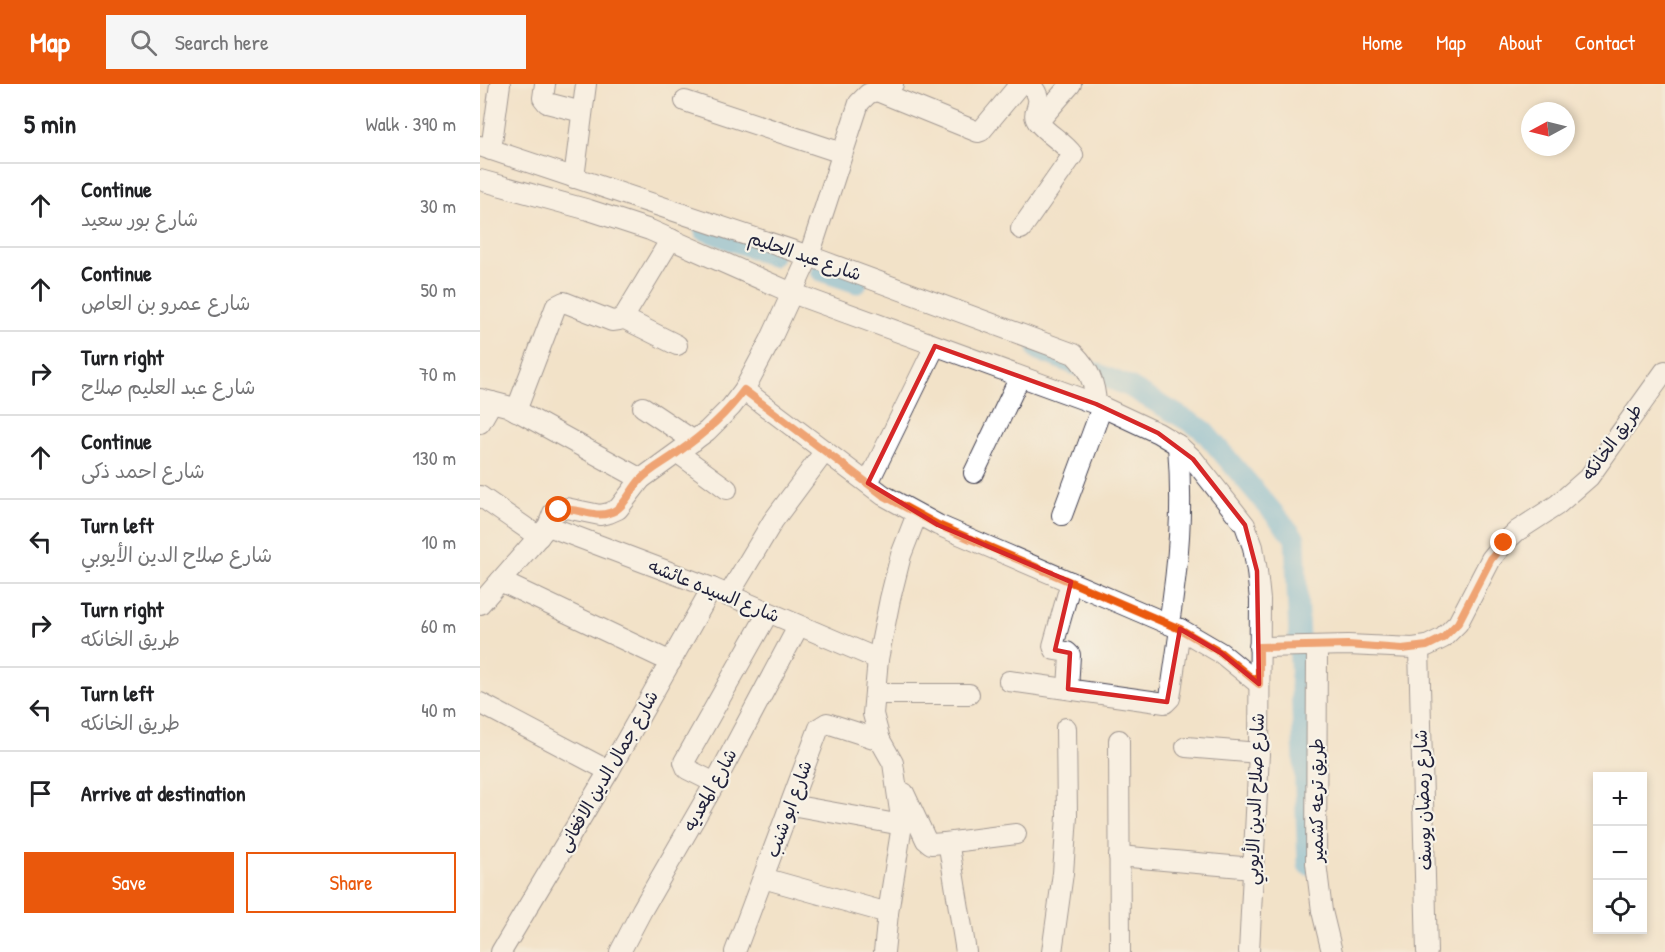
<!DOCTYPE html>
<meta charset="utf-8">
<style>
:root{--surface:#fff;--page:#f6f6f6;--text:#202124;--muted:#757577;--line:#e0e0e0;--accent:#ea580c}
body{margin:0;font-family:"Patrick Hand","Playpen Sans Arabic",sans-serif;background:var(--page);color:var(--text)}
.controls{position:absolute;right:18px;bottom:18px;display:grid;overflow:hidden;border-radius:0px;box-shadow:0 3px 9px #0003}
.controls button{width:54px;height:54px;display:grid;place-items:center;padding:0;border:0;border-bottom:2px solid var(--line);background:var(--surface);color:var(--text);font:30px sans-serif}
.compass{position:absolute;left:1041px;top:18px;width:54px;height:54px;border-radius:50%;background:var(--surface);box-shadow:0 3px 9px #0003;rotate:263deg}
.stop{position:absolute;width:18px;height:18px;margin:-14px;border:4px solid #ea580c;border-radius:50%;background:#fff}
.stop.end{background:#ea580c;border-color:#fff;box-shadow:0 2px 6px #0008}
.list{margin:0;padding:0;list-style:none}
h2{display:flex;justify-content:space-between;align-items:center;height:78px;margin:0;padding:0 24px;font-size:26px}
h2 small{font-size:20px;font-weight:400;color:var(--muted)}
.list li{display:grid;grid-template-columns:39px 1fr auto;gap:18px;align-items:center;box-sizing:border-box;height:84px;padding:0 24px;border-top:2px solid var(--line)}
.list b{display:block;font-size:22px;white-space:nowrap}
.list p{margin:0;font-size:20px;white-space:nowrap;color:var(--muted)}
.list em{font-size:20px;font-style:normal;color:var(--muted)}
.actions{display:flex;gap:12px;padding:18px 24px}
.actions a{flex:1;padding:14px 0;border:2px solid var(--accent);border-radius:0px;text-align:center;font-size:21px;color:var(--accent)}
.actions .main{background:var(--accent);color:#fff}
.icon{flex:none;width:33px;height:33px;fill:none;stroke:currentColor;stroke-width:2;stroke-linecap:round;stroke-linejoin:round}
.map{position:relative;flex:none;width:1185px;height:868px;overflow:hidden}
header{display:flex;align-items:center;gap:36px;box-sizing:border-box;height:84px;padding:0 30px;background:var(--accent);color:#fff}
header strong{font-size:28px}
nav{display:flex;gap:33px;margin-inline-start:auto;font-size:21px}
.search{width:420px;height:54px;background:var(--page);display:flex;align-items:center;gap:15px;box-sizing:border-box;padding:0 21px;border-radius:0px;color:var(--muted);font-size:22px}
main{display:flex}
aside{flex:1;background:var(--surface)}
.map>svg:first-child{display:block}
</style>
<header>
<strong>Map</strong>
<div class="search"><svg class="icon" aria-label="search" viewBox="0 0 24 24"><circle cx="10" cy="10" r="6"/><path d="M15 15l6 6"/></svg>Search here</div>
<nav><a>Home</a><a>Map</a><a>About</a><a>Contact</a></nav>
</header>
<main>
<aside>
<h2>5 min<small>Walk · 390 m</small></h2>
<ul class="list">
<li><svg class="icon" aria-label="ahead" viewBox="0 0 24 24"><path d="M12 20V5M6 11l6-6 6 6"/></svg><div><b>Continue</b><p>شارع بور سعيد</p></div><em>30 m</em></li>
<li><svg class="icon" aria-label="ahead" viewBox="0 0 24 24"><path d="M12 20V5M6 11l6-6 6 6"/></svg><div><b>Continue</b><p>شارع عمرو بن العاص</p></div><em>50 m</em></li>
<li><svg class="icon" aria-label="right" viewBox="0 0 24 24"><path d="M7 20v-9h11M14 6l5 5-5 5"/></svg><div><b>Turn right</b><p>شارع عبد العليم صلاح</p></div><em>70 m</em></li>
<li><svg class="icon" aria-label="ahead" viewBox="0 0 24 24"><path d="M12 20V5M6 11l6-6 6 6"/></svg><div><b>Continue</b><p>شارع احمد ذكى</p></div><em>130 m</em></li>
<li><svg class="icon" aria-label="left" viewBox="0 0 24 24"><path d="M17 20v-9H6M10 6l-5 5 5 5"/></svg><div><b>Turn left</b><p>شارع صلاح الدين الأيوبي</p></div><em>10 m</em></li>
<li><svg class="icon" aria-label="right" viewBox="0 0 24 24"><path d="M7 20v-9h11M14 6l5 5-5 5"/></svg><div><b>Turn right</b><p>طريق الخانكه</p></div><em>60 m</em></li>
<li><svg class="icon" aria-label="left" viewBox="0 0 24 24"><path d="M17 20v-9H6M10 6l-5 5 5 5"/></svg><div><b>Turn left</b><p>طريق الخانكه</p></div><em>40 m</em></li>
<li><svg class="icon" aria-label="arrive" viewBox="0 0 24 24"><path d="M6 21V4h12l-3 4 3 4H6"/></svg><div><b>Arrive at destination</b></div></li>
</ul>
<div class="actions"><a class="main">Save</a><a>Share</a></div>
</aside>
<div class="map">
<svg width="1185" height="868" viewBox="0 0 1185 868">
<rect width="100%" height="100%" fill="#f7f3e8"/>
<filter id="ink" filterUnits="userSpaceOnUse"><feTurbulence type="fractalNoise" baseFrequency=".0167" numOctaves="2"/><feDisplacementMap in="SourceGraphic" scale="12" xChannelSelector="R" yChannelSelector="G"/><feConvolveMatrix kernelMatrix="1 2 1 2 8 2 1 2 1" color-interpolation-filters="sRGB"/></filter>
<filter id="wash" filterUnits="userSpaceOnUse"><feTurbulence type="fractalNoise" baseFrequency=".008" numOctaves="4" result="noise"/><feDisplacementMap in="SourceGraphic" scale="24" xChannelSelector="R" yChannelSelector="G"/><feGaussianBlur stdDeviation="1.35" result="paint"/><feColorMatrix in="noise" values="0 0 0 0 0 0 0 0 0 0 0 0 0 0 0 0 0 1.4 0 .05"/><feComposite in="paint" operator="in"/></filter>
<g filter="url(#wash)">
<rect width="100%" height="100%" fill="#f2e2c8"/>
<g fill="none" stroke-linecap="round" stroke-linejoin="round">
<g stroke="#5eb2da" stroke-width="21">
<path d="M224,146L292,172"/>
<path d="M341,187L377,199"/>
<path d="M558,266L648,302L722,345L815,454L828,781"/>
</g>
</g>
</g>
<g filter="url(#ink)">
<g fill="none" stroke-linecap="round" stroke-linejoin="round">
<g stroke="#413f50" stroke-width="22">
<g id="minor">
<path d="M65,0L63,14L67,19L102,28"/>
<path d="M397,7L498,48L501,47L540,0"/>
<path d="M205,17L362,69"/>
<path d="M558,38L591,0"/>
<path d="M0,62L329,172L594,270C609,285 615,299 616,320"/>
<path d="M11,66L20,0"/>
<path d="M94,94L106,0"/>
<path d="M0,96L109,126L170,146L312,209L616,320L678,349L698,361L713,375L765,441L773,463L777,487L780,516L779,669L769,868"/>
<path d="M541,145L593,71C584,58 568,51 558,38C548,26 569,21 550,0"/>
<path d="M143,234L197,261"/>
<path d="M264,306L403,411L458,441L700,545L741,569L779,600"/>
<path d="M0,315L27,322L41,329L161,395"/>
<path d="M163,323L214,357"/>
<path d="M36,327L76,222L84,218L132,237L139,236L145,231L191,155"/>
<path d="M0,339L12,318"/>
<path d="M198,369L247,405"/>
<path d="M494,389L540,293"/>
<path d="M388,399L455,262"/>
<path d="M0,412L59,453"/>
<path d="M582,431L622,323"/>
<path d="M68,442L232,504L398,575"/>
<path d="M20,497L191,578"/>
<path d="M248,512L293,437L345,367"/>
<path d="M0,520L68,442L73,429L86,424L120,431L129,429L138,425L161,395L227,347L251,323L264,306L290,257L329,172L379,19L388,10L413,0"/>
<path d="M689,540C699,476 703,426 698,361"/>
<path d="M837,562L836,779L842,827L852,868"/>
<path d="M779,563L868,561L933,564L947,562L963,554L978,539L1011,475L1024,459L1037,447L1077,421L1109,393L1185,287"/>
<path d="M939,564L947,868"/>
<path d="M529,597L685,619L690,614L700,545"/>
<path d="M588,605L590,571L587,568L575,566L573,562L591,498"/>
<path d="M395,610H489"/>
<path d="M0,619L129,687"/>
<path d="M639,656L640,868"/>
<path d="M706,663L779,669"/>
<path d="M235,699L207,685L204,678L288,529"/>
<path d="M424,709L446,756L451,760L465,759L469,763L486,868"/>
<path d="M311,721L422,741"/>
<path d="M465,759L536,750"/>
<path d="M639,772L773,784"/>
<path d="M283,794L408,829"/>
<path d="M21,868L129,687L232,504"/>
<path d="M140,868L162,826L235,699L318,543"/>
<path d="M255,868L339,644L347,639L400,656"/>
<path d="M404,868L408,829L422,741L413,679L400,656L393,630L398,575L410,515L421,471L437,430"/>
<path d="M572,868L583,789L587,732L586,644"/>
</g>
</g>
<use href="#minor" stroke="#fff" stroke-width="20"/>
</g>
</g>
<g fill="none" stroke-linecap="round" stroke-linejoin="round" filter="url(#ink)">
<path stroke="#ea580c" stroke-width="8" d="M79,426C96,422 113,435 129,429C144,425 150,407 160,396C170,385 185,378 197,369C223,351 245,332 264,306L403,411L458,441L700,545L741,569L779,600V563L868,561L922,565L947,562L963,554L978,539L1011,475L1024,459"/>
</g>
<path d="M0 0H1185V868H0ZM455,262L616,320L678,349L713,375L765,441L777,487L779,600L741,569L700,545L687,618L588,605L590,569L575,566L591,498L458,441L388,399Z" fill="#f2e2c8" fill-opacity=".55" fill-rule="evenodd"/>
<path fill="none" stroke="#d62828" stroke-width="4.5" stroke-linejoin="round" d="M455,262L616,320L678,349L713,375L765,441L777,487L779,600L741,569L700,545L687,618L588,605L590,569L575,566L591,498L458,441L388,399Z"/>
<g text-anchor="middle" stroke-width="4.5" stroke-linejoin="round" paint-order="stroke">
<g font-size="18" fill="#22223b" stroke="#f7f3e8">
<text transform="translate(325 172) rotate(19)" y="6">شارع عبد الحليم</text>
<text transform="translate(1132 358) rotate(-54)" y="6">طريق الخانكه</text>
<text transform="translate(234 507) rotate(22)" y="6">شارع السيده عائشه</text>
<text transform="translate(128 687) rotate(-60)" y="6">شارع جمال الدين الافغانى</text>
<text transform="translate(230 706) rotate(-61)" y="6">شارع المعديه</text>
<text transform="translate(775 715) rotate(-88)" y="6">شارع صلاح الدين الأيوبي</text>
<text transform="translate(837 716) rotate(-90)" y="6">طريق ترعه كشمير</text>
<text transform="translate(943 716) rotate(-92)" y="6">شارع رمضان يوسف</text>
<text transform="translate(309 725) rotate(-70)" y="6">شارع ابو شنب</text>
</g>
</g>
</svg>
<div class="controls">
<button>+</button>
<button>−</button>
<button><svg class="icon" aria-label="locate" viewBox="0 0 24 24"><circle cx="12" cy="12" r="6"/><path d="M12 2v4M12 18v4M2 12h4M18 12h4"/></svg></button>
</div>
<svg class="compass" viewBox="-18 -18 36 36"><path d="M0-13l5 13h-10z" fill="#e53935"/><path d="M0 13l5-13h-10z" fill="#757577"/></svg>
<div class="stop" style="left:79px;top:426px"></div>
<div class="stop end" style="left:1024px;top:459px"></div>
</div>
</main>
